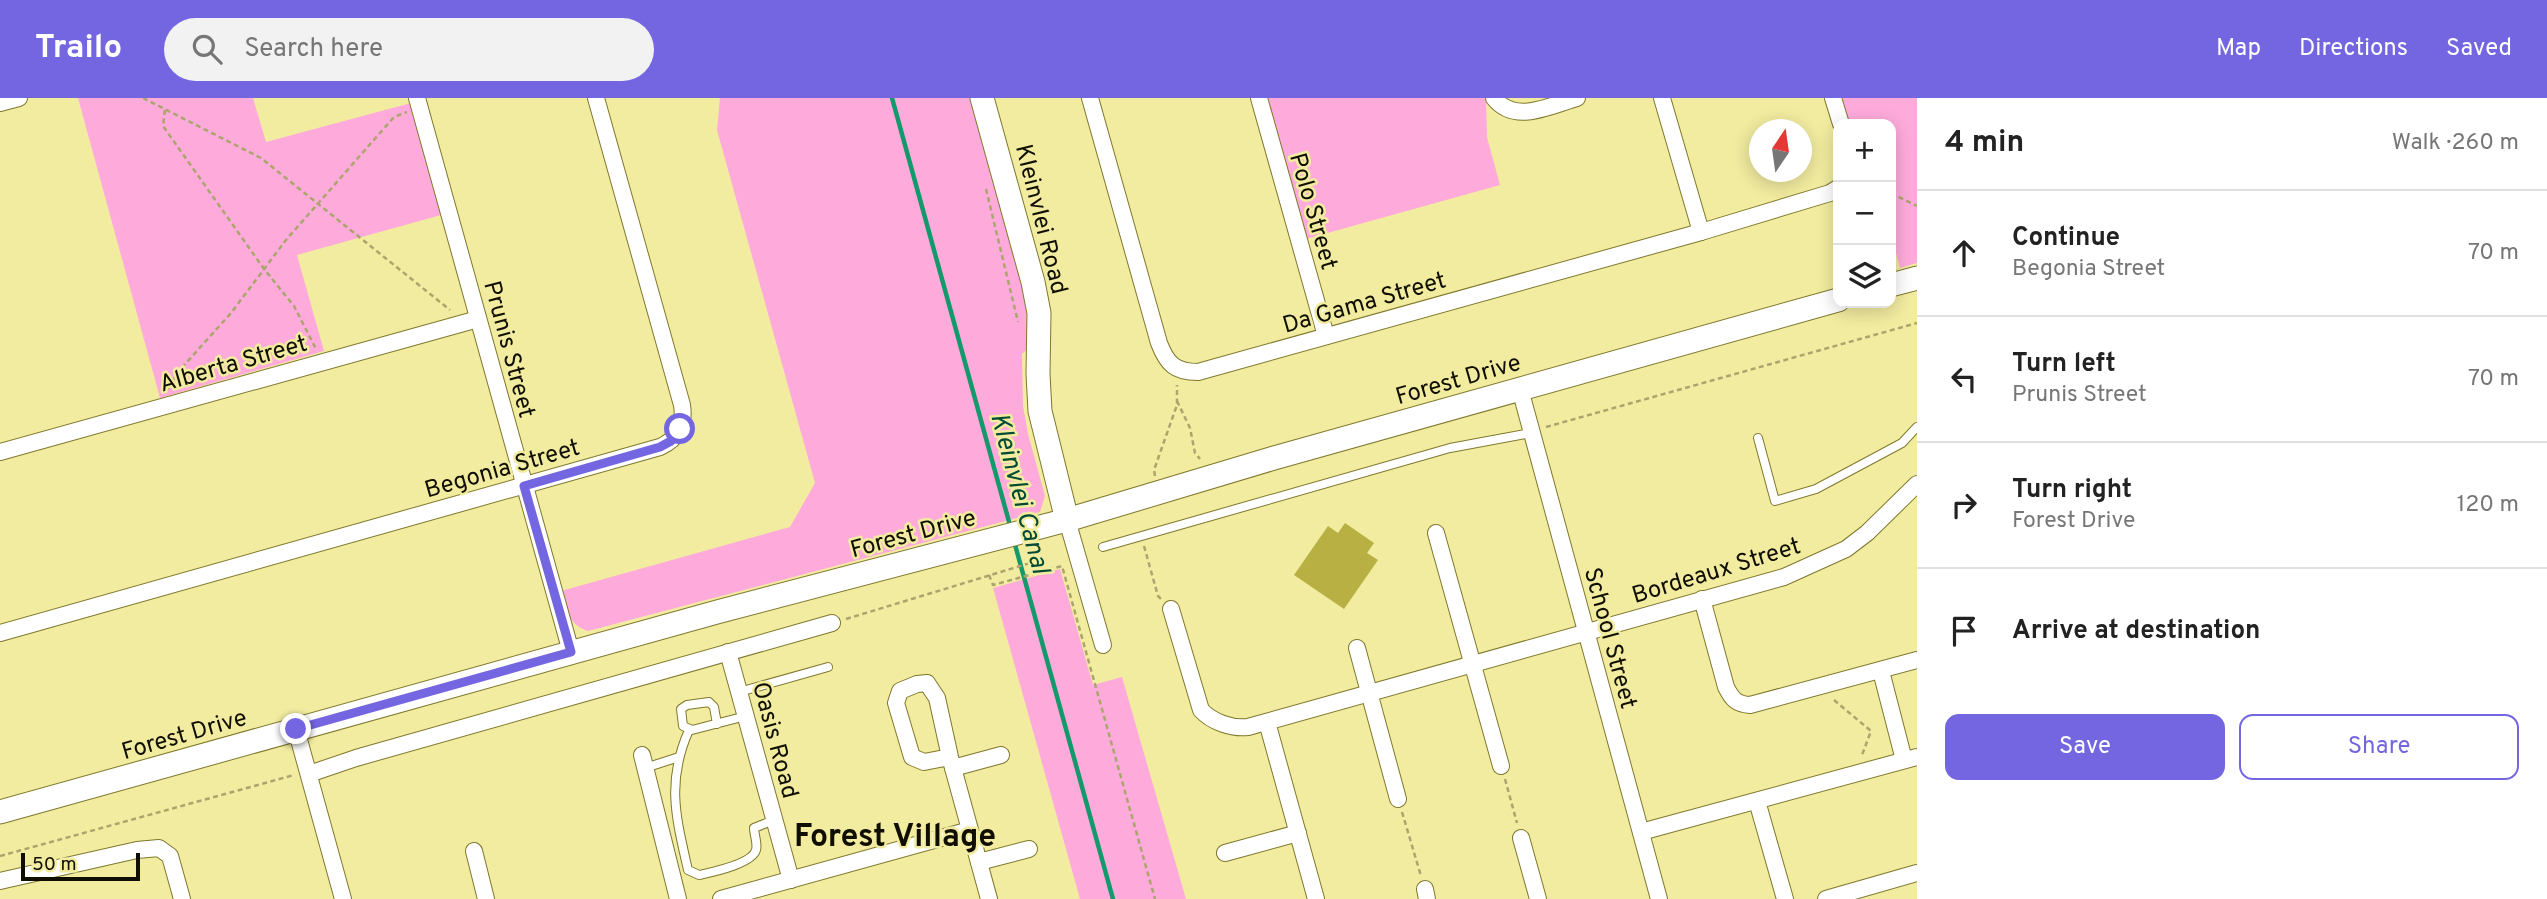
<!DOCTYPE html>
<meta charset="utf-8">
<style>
:root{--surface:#fff;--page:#f2f2f2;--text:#222;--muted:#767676;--line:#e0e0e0;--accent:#7366e0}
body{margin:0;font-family:Overpass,sans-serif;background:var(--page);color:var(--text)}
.controls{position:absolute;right:21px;top:21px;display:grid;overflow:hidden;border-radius:14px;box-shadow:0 4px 18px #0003}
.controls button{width:63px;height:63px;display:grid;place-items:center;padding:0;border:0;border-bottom:2px solid var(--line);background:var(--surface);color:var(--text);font:35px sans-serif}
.compass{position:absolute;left:1749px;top:21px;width:63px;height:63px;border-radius:50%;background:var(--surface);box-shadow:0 4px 18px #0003;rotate:13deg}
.scale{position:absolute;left:21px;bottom:18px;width:119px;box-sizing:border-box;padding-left:7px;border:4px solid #100e00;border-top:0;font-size:19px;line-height:24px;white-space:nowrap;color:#100e00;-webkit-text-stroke:5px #f2eca0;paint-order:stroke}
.stop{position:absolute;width:21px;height:21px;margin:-16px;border:5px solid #7366e0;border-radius:50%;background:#fff}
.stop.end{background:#7366e0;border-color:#fff;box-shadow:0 2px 7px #0008}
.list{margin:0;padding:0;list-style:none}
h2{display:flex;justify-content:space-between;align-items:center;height:91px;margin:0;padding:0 28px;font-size:30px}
h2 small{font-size:23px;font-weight:400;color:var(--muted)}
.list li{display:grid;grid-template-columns:46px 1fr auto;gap:21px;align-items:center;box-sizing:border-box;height:126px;padding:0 28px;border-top:2px solid var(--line)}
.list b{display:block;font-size:26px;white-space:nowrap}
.list p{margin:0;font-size:23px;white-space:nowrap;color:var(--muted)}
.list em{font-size:23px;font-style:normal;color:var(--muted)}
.actions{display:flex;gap:14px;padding:21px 28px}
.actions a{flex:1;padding:16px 0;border:2px solid var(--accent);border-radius:14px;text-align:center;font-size:24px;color:var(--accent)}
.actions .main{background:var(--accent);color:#fff}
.icon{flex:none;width:38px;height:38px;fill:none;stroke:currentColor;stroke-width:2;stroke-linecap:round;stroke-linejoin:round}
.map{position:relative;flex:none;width:1917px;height:801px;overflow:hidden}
header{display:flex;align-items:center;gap:42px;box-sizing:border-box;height:98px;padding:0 35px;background:var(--accent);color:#fff}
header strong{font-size:33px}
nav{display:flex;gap:38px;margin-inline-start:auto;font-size:24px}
.search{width:490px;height:63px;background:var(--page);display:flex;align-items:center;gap:18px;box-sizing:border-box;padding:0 24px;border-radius:38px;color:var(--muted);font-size:26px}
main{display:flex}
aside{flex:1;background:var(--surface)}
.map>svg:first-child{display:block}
</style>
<header>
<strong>Trailo</strong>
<div class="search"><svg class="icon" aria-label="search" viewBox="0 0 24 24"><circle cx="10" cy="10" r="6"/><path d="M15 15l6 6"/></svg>Search here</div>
<nav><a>Map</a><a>Directions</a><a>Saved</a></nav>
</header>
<main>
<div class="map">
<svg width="1917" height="801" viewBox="0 0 1917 801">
<rect width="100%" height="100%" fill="#f2eca0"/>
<g fill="#feabdb">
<path d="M78,0H253L266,44L411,5L441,117L297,157L324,253L160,300Z"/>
<path d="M720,0H973C995,79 1029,169 1028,251L1022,256L1023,308L1028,336L1045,398L1040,414L588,533C568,527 566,510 561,493L790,429L815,385L717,32Z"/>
<path d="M1266,0H1486L1487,39L1500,87L1306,141Z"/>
<path d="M1842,0H1917V165L1900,170L1891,137V26H1850Z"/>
<path d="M1060,471L1093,587L1122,579L1186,801H1080L993,490Z"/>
</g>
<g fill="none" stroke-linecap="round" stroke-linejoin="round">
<g stroke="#13996b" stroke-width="4.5">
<path d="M892,0L1011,431"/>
<path d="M1014,443L1113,801"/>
</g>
</g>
<path fill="#b9b043" d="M1345,425L1374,445L1367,455L1378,462L1344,511L1294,477L1328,428L1338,435Z"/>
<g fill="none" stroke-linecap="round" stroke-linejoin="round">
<g stroke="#7f782d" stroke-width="10">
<g id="lane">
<path d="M1758,340L1775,403L1816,391L1902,345L1917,329"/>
<path d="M1103,449L1450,350L1531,335"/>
<path d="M739,594L828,569"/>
<path d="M717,626L714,609L709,604L687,607L681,611L683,628L692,632L746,618"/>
<path d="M689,632C666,684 676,719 688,772L699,777C712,774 752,766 756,752C758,745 754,737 754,730L774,722"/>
<path d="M645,670L679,659"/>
</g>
</g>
<g stroke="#7f782d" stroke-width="18">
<g id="street">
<path d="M417,0L571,554"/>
<path d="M1090,0L1159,245C1167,266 1175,274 1198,274L1701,134L1830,95L1838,90"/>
<path d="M1259,0L1326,238"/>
<path d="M1494,0C1515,27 1551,7 1577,0"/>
<path d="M1662,0L1701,134"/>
<path d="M1833,0L1841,26"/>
<path d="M0,5L19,0"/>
<path d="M1520,291L1659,801"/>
<path d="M0,354L478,221"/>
<path d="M1067,422L1103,547"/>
<path d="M1436,435L1501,668"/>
<path d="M1702,501L1726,589C1732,601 1736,606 1750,607L1917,562"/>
<path d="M1171,511L1201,612C1212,624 1232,631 1248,629L1784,479L1846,451L1867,435L1917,386"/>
<path d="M0,535L660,349C678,341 685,326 682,307L596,0"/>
<path d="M1357,550L1398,701"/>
<path d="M728,554L791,782"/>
<path d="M1881,573L1904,662"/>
<path d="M1267,624L1316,801"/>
<path d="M296,631L343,801"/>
<path d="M642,657L678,801"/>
<path d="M950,659L924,664L912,659L896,605L900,593L917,586L927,585L937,600L950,659L989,801"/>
<path d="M953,670L1001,657"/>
<path d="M309,676L356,660L832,525"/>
<path d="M1757,703L1785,801"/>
<path d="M1641,734L1917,659"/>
<path d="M1521,740L1538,801"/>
<path d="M474,753L486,801"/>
<path d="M1225,755L1298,735"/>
<path d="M979,764L1029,751"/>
<path d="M0,783L137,752L159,750L170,758L182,801"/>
<path d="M1425,791L1427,801"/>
<path d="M721,801L970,732"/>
<path d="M1826,801L1917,775"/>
</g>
</g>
<g stroke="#7f782d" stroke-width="25">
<g id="secondary">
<path d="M982,0L1033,184L1039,215L1038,276L1040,313L1067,422"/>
<path d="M1891,187L1917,180"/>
<path d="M0,714L717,514L1067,422L1274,360L1838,202"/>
</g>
</g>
<g stroke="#aaa56d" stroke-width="2.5" stroke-dasharray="5 3.5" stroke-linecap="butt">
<path d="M143,0L261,60L450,212"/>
<path d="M165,12L163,28L264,171L294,208L316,251"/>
<path d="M986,91L1018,224"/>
<path d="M1891,95L1917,108"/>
<path d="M168,291L178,274L231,215L286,142L394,19L407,14"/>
<path d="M1177,303L1190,330L1195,355L1200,361"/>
<path d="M1546,329L1917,225"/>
<path d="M1155,378L1154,372L1177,307V287"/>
<path d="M1144,448L1158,498L1161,501"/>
<path d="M989,477L993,487L1062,468L1155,801"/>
<path d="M846,521L1040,462"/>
<path d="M1834,602L1871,633L1862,657"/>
<path d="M1505,681L1517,725"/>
<path d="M1402,714L1421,778"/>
<path d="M0,758L294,677"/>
</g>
<use href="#lane" stroke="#fff" stroke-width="8"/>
<use href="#street" stroke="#fff" stroke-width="16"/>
<use href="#secondary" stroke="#fff" stroke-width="23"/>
</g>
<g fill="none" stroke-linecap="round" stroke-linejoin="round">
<path stroke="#7366e0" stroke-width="9" d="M296,631L571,554L524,388L660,349L671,343L680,331"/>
</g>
<g text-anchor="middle" stroke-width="5" stroke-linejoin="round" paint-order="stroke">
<g font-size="24" fill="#100e00" stroke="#f2eca0">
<text transform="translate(1314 113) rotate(74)" y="8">Polo Street</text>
<text transform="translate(1042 121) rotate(76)" y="8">Kleinvlei Road</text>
<text transform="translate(1364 204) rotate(-16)" y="8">Da Gama Street</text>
<text transform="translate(510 251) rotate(75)" y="8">Prunis Street</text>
<text transform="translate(233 265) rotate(-16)" y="8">Alberta Street</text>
<text transform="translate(1458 281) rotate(-16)" y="8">Forest Drive</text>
<text transform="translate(502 370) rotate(-16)" y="8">Begonia Street</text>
<text transform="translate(913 435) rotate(-15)" y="8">Forest Drive</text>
<text transform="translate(1716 472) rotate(-17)" y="8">Bordeaux Street</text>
<text transform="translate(1611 540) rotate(75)" y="8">School Street</text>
<text transform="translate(184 636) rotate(-16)" y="8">Forest Drive</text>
<text transform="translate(776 642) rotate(75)" y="8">Oasis Road</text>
</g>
<g font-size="26" font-style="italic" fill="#024a33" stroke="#f2eca0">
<text transform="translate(1021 395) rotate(75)" y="9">Kleinvlei Canal</text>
</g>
<g font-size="32" font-weight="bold" fill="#100e00" stroke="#f2eca0">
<text x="895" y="748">Forest Village</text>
</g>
</g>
</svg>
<div class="controls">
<button>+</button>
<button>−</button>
<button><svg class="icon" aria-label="layers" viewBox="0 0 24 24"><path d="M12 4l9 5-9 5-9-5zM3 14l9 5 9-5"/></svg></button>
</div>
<svg class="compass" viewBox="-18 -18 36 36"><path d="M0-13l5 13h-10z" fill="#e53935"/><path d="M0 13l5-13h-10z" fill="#767676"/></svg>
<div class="scale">50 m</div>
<div class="stop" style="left:680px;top:331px"></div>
<div class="stop end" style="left:296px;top:631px"></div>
</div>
<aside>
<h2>4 min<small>Walk · 260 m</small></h2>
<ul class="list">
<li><svg class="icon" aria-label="ahead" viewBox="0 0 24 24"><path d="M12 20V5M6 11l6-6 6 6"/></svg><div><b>Continue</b><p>Begonia Street</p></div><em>70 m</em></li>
<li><svg class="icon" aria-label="left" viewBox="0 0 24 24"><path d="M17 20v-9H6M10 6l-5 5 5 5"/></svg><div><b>Turn left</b><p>Prunis Street</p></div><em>70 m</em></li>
<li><svg class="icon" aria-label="right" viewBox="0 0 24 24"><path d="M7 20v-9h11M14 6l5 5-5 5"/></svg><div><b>Turn right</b><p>Forest Drive</p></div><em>120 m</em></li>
<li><svg class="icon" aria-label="arrive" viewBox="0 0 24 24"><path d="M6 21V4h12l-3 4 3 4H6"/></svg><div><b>Arrive at destination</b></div></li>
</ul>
<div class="actions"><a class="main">Save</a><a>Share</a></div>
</aside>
</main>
